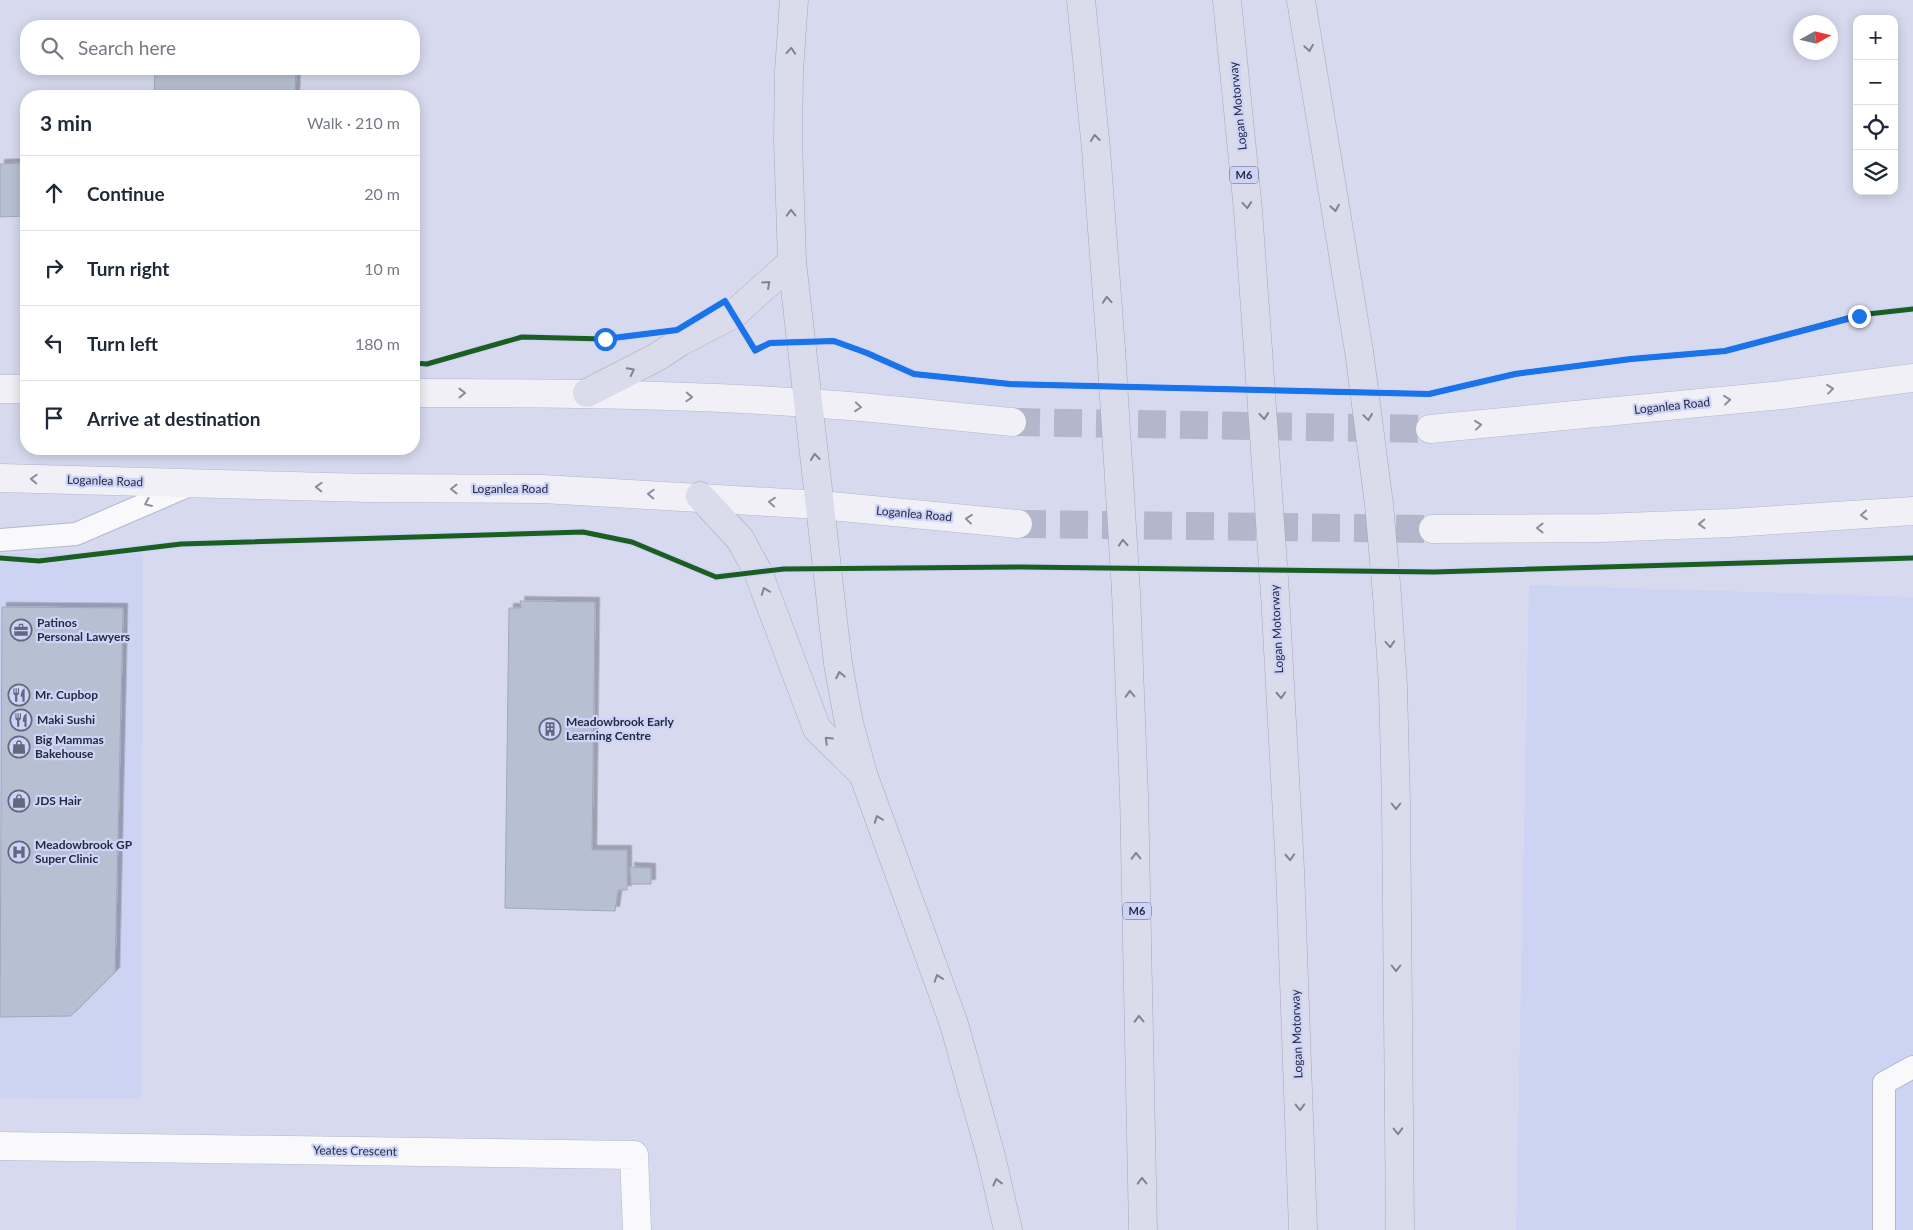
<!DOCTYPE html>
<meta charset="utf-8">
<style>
:root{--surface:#fff;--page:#f6f6f7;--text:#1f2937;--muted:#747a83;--line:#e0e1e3}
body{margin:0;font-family:Lato,sans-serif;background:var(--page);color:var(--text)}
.controls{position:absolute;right:15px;top:15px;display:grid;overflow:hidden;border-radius:10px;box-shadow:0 2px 12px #0003}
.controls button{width:45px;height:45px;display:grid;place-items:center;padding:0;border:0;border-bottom:1px solid var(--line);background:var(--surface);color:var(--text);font:25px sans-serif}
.compass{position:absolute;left:1793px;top:15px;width:45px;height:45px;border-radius:50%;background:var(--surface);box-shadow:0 2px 12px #0003;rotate:82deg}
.stop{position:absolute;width:15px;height:15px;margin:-11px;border:4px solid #1a73e8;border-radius:50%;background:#fff}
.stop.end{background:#1a73e8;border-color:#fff;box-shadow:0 1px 5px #0008}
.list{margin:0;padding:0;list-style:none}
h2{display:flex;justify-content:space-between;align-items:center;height:65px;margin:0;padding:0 20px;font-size:21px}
h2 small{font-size:16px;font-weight:400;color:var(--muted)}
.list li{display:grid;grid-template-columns:32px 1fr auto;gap:15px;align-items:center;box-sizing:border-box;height:75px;padding:0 20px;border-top:1px solid var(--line)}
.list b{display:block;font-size:19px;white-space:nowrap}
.list em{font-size:16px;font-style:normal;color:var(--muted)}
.icon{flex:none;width:28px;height:28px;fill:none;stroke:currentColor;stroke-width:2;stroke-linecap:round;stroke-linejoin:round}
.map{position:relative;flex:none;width:1913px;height:1230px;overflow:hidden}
.search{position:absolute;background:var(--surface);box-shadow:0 2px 12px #0003;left:20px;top:20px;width:400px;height:55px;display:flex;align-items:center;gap:12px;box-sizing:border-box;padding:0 18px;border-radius:20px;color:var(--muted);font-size:19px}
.panel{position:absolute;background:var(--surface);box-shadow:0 2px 12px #0003;left:20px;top:90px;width:400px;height:365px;border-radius:20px}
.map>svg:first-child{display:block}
</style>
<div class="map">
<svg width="1913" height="1230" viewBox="0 0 1913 1230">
<defs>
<filter id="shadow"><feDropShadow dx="4.5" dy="-4.5" stdDeviation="0" flood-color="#0004"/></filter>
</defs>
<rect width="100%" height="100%" fill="#d7daee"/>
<g fill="#cdd3f2">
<path d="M0,553L143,554L141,1099L0,1098Z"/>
<path d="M1529,585L1913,597V1230H1516Z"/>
</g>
<g fill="#b7c0d2" stroke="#a0a8ba" filter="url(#shadow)">
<path d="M155,69H296L295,96H154Z"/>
<path d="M26,163V216L0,217V164Z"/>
<path d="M520,601L595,602L592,850H627V890H618L615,911L505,908L509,608H521Z"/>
<path d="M2,607L123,608L115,972L71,1016L0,1017Z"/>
<path d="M630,867L651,868V884H631Z"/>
</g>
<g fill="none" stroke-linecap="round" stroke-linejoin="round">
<g stroke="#b4b7cb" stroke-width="28" stroke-dasharray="28 14" stroke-linecap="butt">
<path d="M1012,422L1430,429"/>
<path d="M1018,524L1433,529"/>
</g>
<g stroke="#b3b7cc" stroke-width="24">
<g id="service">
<path d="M0,540L76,534L192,484"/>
<path d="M1884,1230V1083L1913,1067"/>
</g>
</g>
<g stroke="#b3b7cc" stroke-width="29">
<path id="minor" d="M0,1146L634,1155L637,1230"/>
</g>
<g stroke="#b3b7cc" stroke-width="29">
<g id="secondary">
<path d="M0,389H26"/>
<path d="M414,393C545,393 677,394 808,403C876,407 944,416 1012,422"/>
<path d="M1430,429L1782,395L1913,378"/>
<path d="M0,478L368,488L543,489L821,505L1018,524"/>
<path d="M1433,529L1600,528L1730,523L1913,511"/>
</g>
</g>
<g stroke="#a4a7bf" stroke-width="29">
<g id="motorway">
<path d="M794,0L789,71L788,140L792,262L838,664L849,723L863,774L954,1024L991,1156L1008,1230"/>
<path d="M1081,0L1096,149L1111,349"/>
<path d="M1227,0L1248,210L1258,350"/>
<path d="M1301,0L1359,351"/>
<path d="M587,393L657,357L680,342L734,314L792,262"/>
<path d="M700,496L740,539L758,572L817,729L862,773"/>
<path d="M1126,592L1134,795L1143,1230"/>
<path d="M1275,594L1290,869L1303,1230"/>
<path d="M1387,595L1393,687L1396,802L1400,1230"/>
</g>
</g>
<use href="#service" stroke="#f9f9fc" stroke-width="22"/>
<use href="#minor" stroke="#f9f9fc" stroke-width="28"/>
<use href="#secondary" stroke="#f0f0f6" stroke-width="28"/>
<use href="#motorway" stroke="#dadceb" stroke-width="28"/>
<g stroke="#a4a7bf" stroke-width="29" stroke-linecap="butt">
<g id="motorway-bridge">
<path d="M1111,349L1126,592"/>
<path d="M1258,350L1275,594"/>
<path d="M1359,351L1379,504L1387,595"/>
</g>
</g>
<use href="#motorway-bridge" stroke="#dadceb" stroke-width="28"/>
<g stroke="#cdd4f8" stroke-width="8">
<g id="cycleway">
<path d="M414,363L427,364L522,337L605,339L677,330L725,301L755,351L770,343L833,341L867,353L914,374L1010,384L1429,394L1515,374L1631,359L1725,351L1859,315L1913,309"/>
<path d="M0,558L39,561L181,544L583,532L632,542L716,577L784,569L1021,567L1434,572L1913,558"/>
</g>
</g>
<use href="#cycleway" stroke="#1b5e20" stroke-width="5"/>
</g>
<defs><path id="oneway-chevron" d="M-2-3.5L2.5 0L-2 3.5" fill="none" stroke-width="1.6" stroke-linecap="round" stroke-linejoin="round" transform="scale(1.25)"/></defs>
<g stroke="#808396">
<use href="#oneway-chevron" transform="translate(1309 48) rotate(81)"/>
<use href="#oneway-chevron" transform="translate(791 51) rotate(-86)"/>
<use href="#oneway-chevron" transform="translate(1095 138) rotate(-96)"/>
<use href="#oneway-chevron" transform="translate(1247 205) rotate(85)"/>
<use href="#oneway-chevron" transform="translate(1335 208) rotate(81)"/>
<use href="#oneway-chevron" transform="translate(791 213) rotate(-91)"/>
<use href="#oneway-chevron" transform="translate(767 284) rotate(-42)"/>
<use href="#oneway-chevron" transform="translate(1107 300) rotate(-94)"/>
<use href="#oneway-chevron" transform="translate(631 371) rotate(-27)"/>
<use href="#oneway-chevron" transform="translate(1264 416) rotate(85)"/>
<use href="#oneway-chevron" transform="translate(1368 417) rotate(82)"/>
<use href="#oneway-chevron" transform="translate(815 457) rotate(-96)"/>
<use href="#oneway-chevron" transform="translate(1123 543) rotate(-94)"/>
<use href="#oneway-chevron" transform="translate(765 591) rotate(-111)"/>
<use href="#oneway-chevron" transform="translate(1390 644) rotate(86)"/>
<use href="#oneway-chevron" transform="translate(840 675) rotate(-101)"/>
<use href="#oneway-chevron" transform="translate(1130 694) rotate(-92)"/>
<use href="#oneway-chevron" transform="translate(1281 695) rotate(87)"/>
<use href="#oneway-chevron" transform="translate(828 740) rotate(-136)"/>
<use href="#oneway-chevron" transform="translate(1396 806) rotate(90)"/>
<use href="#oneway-chevron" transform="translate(878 819) rotate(-111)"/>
<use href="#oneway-chevron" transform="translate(1136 856) rotate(-91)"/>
<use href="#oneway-chevron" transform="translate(1290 857) rotate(87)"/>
<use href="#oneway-chevron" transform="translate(1396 968) rotate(90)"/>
<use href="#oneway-chevron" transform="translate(938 978) rotate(-109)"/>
<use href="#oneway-chevron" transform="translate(1139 1019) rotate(-91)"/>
<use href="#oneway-chevron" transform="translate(1300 1107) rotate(88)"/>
<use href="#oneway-chevron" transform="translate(1398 1131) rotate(89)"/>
<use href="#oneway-chevron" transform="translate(1142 1181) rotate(-91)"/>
<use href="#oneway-chevron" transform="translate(997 1182) rotate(-104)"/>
</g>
<g stroke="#8b8d9c">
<use href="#oneway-chevron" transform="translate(1830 389) rotate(-7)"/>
<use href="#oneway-chevron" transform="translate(462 393)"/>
<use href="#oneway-chevron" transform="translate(689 397) rotate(2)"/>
<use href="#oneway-chevron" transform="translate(1727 400) rotate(-6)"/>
<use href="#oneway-chevron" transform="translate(858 407) rotate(5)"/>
<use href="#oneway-chevron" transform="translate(1478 425) rotate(-6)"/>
<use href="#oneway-chevron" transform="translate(34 479) rotate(-178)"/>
<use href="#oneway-chevron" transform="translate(319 487) rotate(-178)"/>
<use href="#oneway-chevron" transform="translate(454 489) rotate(-180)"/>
<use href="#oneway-chevron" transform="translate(651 494) rotate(-177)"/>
<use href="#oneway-chevron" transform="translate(772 502) rotate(-176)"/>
<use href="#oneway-chevron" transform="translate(1864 515) rotate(176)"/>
<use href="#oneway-chevron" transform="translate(969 519) rotate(-174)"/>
<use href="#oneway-chevron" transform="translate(1702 524) rotate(178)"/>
<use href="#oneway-chevron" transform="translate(1540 528) rotate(180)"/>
</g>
<use stroke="#90929e" href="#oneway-chevron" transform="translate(148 503) rotate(157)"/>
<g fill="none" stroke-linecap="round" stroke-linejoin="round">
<path stroke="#1a73e8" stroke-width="6" d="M605,339L677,330L725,301L755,350L770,343L834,341L867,353L914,374L1010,384L1429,394L1515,374L1631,359L1725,351L1859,316"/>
</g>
<defs>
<g id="office-ring" transform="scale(1.125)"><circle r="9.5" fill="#cdd4f8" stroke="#64687e" stroke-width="1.5"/><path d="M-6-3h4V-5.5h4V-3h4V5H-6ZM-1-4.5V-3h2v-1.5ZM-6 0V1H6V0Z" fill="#64687e"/></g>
<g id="restaurant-ring" transform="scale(1.125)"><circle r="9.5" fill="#cdd4f8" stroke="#64687e" stroke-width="1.5"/><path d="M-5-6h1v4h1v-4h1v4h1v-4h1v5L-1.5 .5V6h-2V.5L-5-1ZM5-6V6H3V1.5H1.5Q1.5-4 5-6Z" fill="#64687e"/></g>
<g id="building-ring" transform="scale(1.125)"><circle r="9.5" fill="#cdd4f8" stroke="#64687e" stroke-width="1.5"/><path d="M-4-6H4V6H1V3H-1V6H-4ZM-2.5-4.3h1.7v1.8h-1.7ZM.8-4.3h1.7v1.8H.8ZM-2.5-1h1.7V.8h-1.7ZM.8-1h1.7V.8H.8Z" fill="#64687e"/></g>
<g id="shop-ring" transform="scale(1.125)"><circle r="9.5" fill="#cdd4f8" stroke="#64687e" stroke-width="1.5"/><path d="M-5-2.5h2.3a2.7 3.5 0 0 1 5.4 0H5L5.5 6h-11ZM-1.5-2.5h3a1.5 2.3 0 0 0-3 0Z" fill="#64687e"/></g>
<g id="hospital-ring" transform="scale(1.125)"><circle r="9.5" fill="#cdd4f8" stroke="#64687e" stroke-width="1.5"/><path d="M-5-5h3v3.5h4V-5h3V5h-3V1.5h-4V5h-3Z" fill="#64687e"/></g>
</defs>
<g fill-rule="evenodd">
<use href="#office-ring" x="21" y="630"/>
<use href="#restaurant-ring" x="19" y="695"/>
<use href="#restaurant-ring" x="21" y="720"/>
<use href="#building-ring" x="550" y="729"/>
<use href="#shop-ring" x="19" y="747"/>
<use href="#shop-ring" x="19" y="801"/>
<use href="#hospital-ring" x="19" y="852"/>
</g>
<g text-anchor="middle" stroke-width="4.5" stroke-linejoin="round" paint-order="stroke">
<g fill="#cdd4f8" stroke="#585d78" stroke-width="1">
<rect x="1230" y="166.5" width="28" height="17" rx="4"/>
<rect x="1123" y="902.5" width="28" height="17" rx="4"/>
</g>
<g font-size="11" font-weight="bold" fill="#262a41">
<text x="1244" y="179">M6</text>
<text x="1137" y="915">M6</text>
</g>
<g font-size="12" fill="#262a41" stroke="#cdd4f8">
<text transform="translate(1238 106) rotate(-96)" y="4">Logan Motorway</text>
<text transform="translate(1672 406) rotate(-6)" y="4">Loganlea Road</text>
<text transform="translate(105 481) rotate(2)" y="4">Loganlea Road</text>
<text x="510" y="493">Loganlea Road</text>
<text transform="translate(914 514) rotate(5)" y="4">Loganlea Road</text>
<text transform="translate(1277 629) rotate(-93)" y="4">Logan Motorway</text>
<text transform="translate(1297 1034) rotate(-92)" y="4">Logan Motorway</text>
<text transform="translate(355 1151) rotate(1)" y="4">Yeates Crescent</text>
</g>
<g font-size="12" font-weight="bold" fill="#262a41" stroke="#cdd4f8" text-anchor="start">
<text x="37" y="627">Patinos<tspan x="37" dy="14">Personal Lawyers</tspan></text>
<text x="35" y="699">Mr. Cupbop</text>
<text x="37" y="724">Maki Sushi</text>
<text x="566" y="726">Meadowbrook Early<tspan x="566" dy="14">Learning Centre</tspan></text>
<text x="35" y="744">Big Mammas<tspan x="35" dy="14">Bakehouse</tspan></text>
<text x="35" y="805">JDS Hair</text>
<text x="35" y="849">Meadowbrook GP<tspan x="35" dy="14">Super Clinic</tspan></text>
</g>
</g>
</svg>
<div class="controls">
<button>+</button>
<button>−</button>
<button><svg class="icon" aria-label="locate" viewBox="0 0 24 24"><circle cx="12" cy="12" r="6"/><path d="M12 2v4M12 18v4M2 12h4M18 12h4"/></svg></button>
<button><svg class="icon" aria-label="layers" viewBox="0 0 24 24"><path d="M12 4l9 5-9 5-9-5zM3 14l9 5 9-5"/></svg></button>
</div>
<svg class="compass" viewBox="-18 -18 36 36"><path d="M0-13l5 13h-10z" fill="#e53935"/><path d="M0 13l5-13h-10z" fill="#747a83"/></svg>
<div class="stop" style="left:605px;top:339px"></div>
<div class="stop end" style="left:1859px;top:316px"></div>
<div class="search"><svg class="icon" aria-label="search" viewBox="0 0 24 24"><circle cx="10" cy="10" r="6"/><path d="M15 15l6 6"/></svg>Search here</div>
<section class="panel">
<h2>3 min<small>Walk · 210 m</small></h2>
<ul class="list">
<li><svg class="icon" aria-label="ahead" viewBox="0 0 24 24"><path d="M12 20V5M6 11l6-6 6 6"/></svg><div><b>Continue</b></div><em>20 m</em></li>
<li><svg class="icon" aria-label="right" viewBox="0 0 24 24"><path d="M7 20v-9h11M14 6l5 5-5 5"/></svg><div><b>Turn right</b></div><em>10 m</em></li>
<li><svg class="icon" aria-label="left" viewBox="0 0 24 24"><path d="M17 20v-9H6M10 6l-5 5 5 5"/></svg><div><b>Turn left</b></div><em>180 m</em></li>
<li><svg class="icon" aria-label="arrive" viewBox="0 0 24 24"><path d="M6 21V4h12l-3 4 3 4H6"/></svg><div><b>Arrive at destination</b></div></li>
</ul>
</section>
</div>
